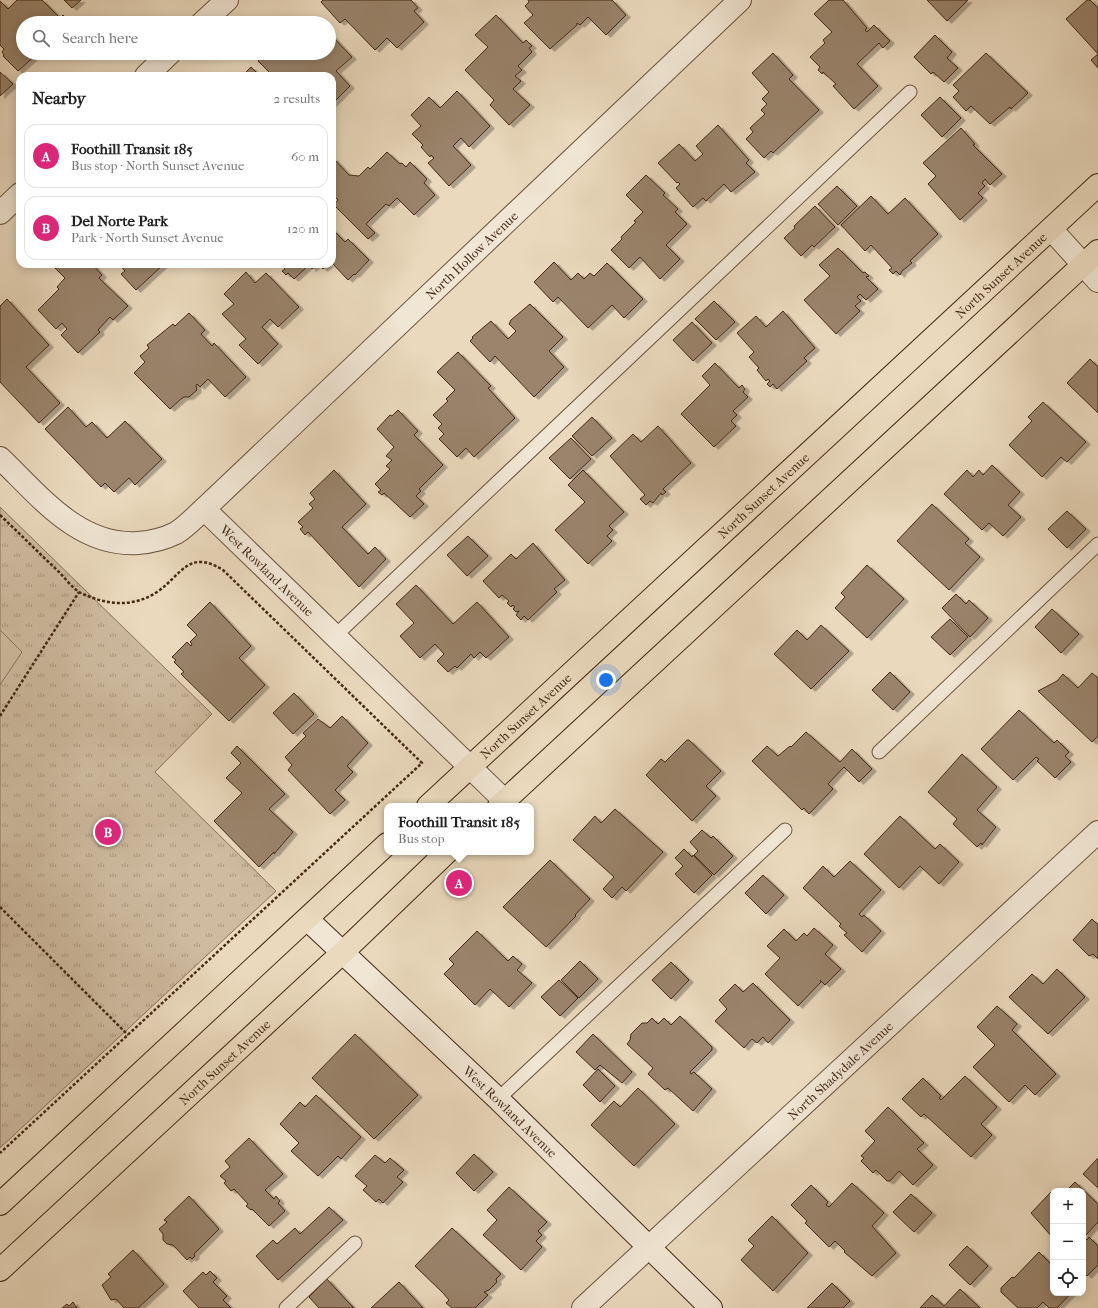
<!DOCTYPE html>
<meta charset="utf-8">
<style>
:root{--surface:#fff;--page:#f6f6f6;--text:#222;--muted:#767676;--line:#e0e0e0;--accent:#db2777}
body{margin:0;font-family:"IM FELL French Canon",serif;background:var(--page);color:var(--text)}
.controls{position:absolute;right:12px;bottom:12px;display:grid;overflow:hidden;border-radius:8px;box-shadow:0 2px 10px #0003}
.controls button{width:36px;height:36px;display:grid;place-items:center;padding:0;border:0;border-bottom:1px solid var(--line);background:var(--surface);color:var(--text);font:20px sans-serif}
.you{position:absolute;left:606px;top:680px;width:14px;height:14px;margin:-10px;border:3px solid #fff;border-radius:50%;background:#1a73e8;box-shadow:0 0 0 6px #1a73e833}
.badge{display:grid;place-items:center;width:26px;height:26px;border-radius:50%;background:var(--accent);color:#fff;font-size:13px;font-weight:700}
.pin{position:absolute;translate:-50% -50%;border:2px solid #fff;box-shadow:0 1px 4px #0006}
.popup{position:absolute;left:384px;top:803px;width:150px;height:52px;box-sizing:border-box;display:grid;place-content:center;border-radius:8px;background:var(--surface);filter:drop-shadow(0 1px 3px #0005);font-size:13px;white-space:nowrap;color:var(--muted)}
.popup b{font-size:15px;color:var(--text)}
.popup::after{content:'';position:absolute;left:50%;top:100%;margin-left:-8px;border:8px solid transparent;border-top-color:var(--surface)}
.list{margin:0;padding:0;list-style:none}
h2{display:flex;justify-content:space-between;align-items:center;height:52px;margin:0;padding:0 16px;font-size:17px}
h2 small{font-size:13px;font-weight:400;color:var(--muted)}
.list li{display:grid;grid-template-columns:26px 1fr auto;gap:12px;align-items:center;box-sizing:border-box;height:64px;margin:0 8px 8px;padding:0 8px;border:1px solid var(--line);border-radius:12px}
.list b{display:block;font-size:15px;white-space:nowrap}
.list p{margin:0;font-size:13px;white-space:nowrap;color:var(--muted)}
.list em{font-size:13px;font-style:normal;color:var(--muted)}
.icon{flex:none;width:22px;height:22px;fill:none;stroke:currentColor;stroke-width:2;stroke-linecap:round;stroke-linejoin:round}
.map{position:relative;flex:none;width:1098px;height:1308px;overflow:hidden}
.search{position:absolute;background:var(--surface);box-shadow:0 2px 10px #0003;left:16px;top:16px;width:320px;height:44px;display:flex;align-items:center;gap:10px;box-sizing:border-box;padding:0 14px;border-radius:22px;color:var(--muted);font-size:15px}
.panel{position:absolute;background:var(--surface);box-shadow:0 2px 10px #0003;left:16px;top:72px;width:320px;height:196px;border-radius:12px}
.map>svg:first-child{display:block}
</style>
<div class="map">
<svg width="1098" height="1308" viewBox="0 0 1098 1308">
<defs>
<pattern id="park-tufts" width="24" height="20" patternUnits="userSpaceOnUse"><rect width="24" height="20" fill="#cebba0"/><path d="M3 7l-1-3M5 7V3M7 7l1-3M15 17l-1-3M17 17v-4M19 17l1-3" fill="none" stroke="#a99881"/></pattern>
<filter id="shadow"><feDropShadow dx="4.5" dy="2.5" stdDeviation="0" flood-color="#0004"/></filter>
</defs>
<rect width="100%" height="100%" fill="#ead9bd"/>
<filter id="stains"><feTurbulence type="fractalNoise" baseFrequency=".005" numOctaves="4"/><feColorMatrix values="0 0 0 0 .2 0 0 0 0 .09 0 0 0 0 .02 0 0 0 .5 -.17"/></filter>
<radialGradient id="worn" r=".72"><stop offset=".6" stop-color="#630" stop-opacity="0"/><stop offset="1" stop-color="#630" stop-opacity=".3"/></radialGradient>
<path fill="url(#park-tufts)" stroke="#88725a" d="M0,507L212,714L155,772L276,891L0,1148Z"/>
<path fill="#cebba0" stroke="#88725a" d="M0,630L22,652L0,685Z"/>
<g fill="#9a846c" stroke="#432815" filter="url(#shadow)">
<path d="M17,0H42L60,18L63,15L71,23H23V53H38L18,71L3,56L4,55L2,52L4,49L0,45V1L8,9Z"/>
<path d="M64,0H81L72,8Z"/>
<path d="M323,0H411L418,8L414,11L424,22L397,48L387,38L375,50L345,19L340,23L321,2Z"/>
<path d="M528,0H612L626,15L606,35L588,17L580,25L577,23V25L550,49L524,23L533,15L525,6L529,2Z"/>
<path d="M829,0H843L867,28L865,30L867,32L874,25L890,41L883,48L879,43L857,64L878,86L854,109L833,86L836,84L823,72L822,74L818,70L820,67L810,57L825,43L823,40L832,32L814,14Z"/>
<path d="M927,0H968L947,21Z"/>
<path d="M1087,0H1090L1098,8V54L1066,19Z"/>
<path d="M496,15L523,43L526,40L532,46L529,48L532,52L518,66L522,70L515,76L521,81L513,89L530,105L509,125L490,105L494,100L465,70L488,47L475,35Z"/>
<path d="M329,33L352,57L336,71L350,86L332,104V76H273L258,61L265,53H293L297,58L300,56L297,53H329Z"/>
<path d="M935,35L952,52L947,58L958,68L944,82L933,72L931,74L914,57Z"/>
<path d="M773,53L793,75L789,79L819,110L773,153L771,151L764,158L746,139L753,132L750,128L765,114L761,110L767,104L762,99L769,92L752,73Z"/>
<path d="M986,53L1028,93L1011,109L1010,107L990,124L971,106L966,111L953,97L959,91L953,85Z"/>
<path d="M1098,54V68L1091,60Z"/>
<path d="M251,67L260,76H242Z"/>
<path d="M0,72L13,84L0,96Z"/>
<path d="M457,91L490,126L469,147L461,138L453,146L471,165L449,186L428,163L434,158L431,155L430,157L421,147L423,145L412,134L421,126L411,115L429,97L440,108Z"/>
<path d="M940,97L961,118L942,137L921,115Z"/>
<path d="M718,125L749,160L746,163L755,172L731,192L724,184L706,201L703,198L693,207L676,188L680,184L678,182L677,183L658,163L679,144L695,161L703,154L696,146Z"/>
<path d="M961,128L975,144L973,145L1002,174L990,185L985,179L982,183L985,186L978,193L983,198L960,220L928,184L936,176L923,163Z"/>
<path d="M387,152L400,164L402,163L406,167L410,162L427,179L424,183L435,195L414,215L397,198L389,206L386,204L366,224L375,233L368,239L334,205L338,200L332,194V159L333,158L349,175L359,176L368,167L370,169Z"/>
<path d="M646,175L665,193L663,195L678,209L675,212L687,224L666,245L680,259L660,279L640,257L629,268L611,250L622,239L621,237L636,222L634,221L643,212L626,195Z"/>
<path d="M837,186L857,206L838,225L818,204Z"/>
<path d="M871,196L888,214L905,198L938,234L910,261L912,263L902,271L900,275L896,271L893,274L889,270L892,268L871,245L865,251L841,225Z"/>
<path d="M815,206L835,227L814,247L812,245L801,256L784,238L795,228L794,226Z"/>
<path d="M332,229L345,242L348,239L369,260L355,275L354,274L348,280L332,263Z"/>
<path d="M838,248L863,273L865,272L869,276L866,277L878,289L866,300L860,294L857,297L861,301L855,306L860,311L836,334L804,300L830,276L819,265Z"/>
<path d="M554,262L571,280L578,273L584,279L590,273L594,276L607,263L643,299L624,318L612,305L588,328L558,297L553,302L534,282Z"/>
<path d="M51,264H92L102,275L99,278L128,306L113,320L110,317L98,330L100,332L78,353L61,335L67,329L62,323L56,329L38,310L59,289L57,287L65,278Z"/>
<path d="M119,264H164L136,290L121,274L125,271Z"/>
<path d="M280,264H317L312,269L309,265L294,279L288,273L286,275L282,271L285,269Z"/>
<path d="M318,264H329L323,269Z"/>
<path d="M246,272L255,283L266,273L299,307L278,327L270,319L262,327L278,344L258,364L239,345L246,339L222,314L234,304L224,294Z"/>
<path d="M7,299L49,345L26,367L60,403L39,423L0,382V306Z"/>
<path d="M714,301L735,322L716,340L695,319Z"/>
<path d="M530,304L563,337L549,351L564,367L534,397L495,356L490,362L470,341L473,338L472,337L491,321L508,339L516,331L509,324L511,320Z"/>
<path d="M783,311L815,348L804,358L807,361L777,389L773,384L770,387L767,384L770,381L768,379L766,381L757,370L759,368L749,357L754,352L737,333L756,316L766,327Z"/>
<path d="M189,313L205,330L201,334L212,346L214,343L246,377L225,397L208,379L200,387L197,384L196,386L197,390L189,397H184L181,399L170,409L134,373L145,362L140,356L149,348L147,345L173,324L175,326Z"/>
<path d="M692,322L712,343L693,361L673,340Z"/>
<path d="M458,352L491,386L488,388L515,418L474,457L466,448L457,457L439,439L444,434L438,428L442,424L433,415L448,401L446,399L455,390L437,372Z"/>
<path d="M1090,359L1098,367V413L1067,383Z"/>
<path d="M715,363L739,388L742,385L745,389L743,392L748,397L733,411L737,415L731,421L736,426L714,447L681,414L710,385L702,376Z"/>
<path d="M1043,402L1086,442L1067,462L1061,457L1042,477L1009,445L1032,421L1028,417Z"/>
<path d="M68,407L86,427L92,422L107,438L125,421L162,459L135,485L129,478L114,492L105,483L101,487L45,429Z"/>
<path d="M398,410L418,431L414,435L443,465L419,489L421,491L416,496L424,504L410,517L384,493L382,495L378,492L381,490L375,484L390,469L386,466L392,460L386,456L394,447L377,429L390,415L392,416Z"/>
<path d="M592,417L612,438L592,456L572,436Z"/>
<path d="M658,426L691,463L663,489L666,492L662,495L661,493L653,503L650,501L646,505L640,499L645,495L610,456L633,434L641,442Z"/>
<path d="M571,438L591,459L570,479L549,458Z"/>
<path d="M992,465L1020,492L1008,505L1021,517L1003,536L989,523L982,530L944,494L967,470L973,477L979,470L983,475Z"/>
<path d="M334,470L366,504L342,527L368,554L375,547L386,559L359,587L308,532L305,535L300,529L303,527L298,522L313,508L309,504L315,499L310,493Z"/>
<path d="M583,470L624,512L609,526L613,530L607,536L612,541L588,564L555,530L585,502L568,485Z"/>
<path d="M932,504L969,539L965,543L980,557L949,590L897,541Z"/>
<path d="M1067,511L1086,529L1067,548L1048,529Z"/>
<path d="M468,536L488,556L467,576L447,555Z"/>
<path d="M533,543L565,580L554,589L557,592L528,620L524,616L521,620L516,615L519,611L516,612L513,609L515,607L513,605L511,607L507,603L509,601L502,595L499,598L483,581L511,554L516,559Z"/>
<path d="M867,565L904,599L867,638L835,608L845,597L841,593Z"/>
<path d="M416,585L453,624L477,602L509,637L486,658L480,652L474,658L471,654L457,668L455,666L448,672L437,661L444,654L435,644L420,658L400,636L414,623L396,604Z"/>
<path d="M956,594L966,604L969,600L988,618L970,637L942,608Z"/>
<path d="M210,602L251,646L239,658L265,685L229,721L181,674L184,672L174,662L176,660L172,657L187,642L191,646L192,644L190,642L197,635L187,625Z"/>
<path d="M1052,609L1079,634L1061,653L1035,627Z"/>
<path d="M950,619L968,637L950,655L931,637Z"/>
<path d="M821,625L849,651L811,689L774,654L797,630L807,640Z"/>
<path d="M890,672L910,692L893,710L872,690Z"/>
<path d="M1092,673L1098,678V736L1092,742L1038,691L1057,681L1063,674L1078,688Z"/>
<path d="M294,693L314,714L293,734L273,713Z"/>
<path d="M1019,710L1054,743L1057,740L1069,752L1065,756L1071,762L1055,778L1037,761L1039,759L1036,757L1013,780L981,749Z"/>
<path d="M342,716L368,743L347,766L353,772L335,790L345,800L330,814L288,770L292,765L285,757L306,736L303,733L318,719L330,728Z"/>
<path d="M806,732L840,762L852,749L872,769L859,782L844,767L828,784L833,789L809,814L804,808L802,810L752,761L767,746L778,756L790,746L791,747Z"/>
<path d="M687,740H689L721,771L706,786L716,796L692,821L646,775L661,759L665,762Z"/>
<path d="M237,746L285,794L269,809L293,832L274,854V852L259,867L214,821L242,793L226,778L241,763L231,753Z"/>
<path d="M962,754L997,787L977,810L996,827L982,845L981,843L977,847L953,824L957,819L928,792Z"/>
<path d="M615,809L663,852L626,891L622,887L612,898L603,889L614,877L573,840L595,816L601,823Z"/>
<path d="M900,816L935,849L940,844L959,862L939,884L920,866L899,888L864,854Z"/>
<path d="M702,830L711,838L713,836L733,856L714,875L694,855L698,851L690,842Z"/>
<path d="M684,849L692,857L693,855L712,875L694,893L675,874L683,866L675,858Z"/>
<path d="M550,860L590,899L575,915L576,916L546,947L503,907Z"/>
<path d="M850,861L881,890L859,914L862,917L864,915L881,931L862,952L844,935L847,933L839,926L841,924L803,888L823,866L834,877Z"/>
<path d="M763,875L784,895L766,914L745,893Z"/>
<path d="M1092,919L1098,925V959L1093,954L1089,956L1073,940Z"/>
<path d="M814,928L833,945L825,954L841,969L825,985L820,980L821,982L798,1006L765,974L780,958L767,946L784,929L796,941L804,933L807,936Z"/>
<path d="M477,931L508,961L513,956L522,964L517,970L532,983L509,1007L490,989L475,1005L444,974L454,964L449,959Z"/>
<path d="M580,961L598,979L579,998L561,980Z"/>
<path d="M671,962L689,980L671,999L652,980Z"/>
<path d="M1057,969L1085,997L1048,1034L1009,997L1032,974L1043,984Z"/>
<path d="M559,980L578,998L560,1016L541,997Z"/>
<path d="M753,983L790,1020L768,1043L763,1037L757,1043L752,1039L744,1048L715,1021L727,1009L719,1000L735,984L743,992Z"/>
<path d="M997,1006L1017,1024L1012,1030L1056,1074L1035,1095L1025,1085L1009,1102L973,1067L995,1045L977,1027Z"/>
<path d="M680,1016L712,1047V1050L690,1072L691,1074L694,1072L712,1089L693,1111L668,1088L665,1090L648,1074L653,1068L627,1044L630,1040L631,1034L642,1023H647L652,1018L658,1024L664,1018L671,1025Z"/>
<path d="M355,1034L418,1095L374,1139L312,1078Z"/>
<path d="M593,1034L632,1072L622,1083L600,1065L595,1070L576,1052Z"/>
<path d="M598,1069L615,1086L600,1102L583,1085Z"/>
<path d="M965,1076L997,1107L981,1124L992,1135L971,1157L924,1114L921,1117L902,1099L923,1078L941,1096L939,1098L941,1100Z"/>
<path d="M638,1088L675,1124L634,1166L591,1125L614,1101L620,1107Z"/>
<path d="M316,1095L361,1137L341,1159L338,1156L318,1176L291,1151L299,1143L280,1124L300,1102L305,1107Z"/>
<path d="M888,1107L924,1143L917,1149L933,1165L913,1185L899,1171L890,1181H887L876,1170L873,1173L861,1161L864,1158L861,1156L875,1141L865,1131Z"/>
<path d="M249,1138L283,1174L265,1190L274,1199L276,1196L280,1201L278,1203L285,1211L269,1226L252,1209L251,1210L246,1206L248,1204L234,1189L231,1191L224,1183L226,1181L220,1176L230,1167L225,1161Z"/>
<path d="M474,1154L493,1172L474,1191L456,1173Z"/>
<path d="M375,1155L385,1163L390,1158L404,1170L397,1177L403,1182L383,1203L379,1199L376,1202L363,1190L367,1186L355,1176Z"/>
<path d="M1098,1158V1188L1083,1174Z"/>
<path d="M1075,1182L1098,1204V1222L1084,1237L1087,1240L1089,1237L1098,1246V1265L1087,1276L1083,1272V1191H1066Z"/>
<path d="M852,1183L884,1213L872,1226L896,1253L872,1276L844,1252L845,1251L835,1241L829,1247L805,1223L807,1221L791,1205L811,1185L828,1202L826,1205L829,1207Z"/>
<path d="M509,1187L547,1222L538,1231L542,1235L536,1241L542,1247L521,1270L483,1235L497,1220L487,1210Z"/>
<path d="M1051,1192L1053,1194V1238L1031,1213Z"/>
<path d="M911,1194L932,1213L914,1232L893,1212Z"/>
<path d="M189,1196L219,1229L194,1254L195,1256L192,1259L190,1257L187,1260L173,1245L167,1244L163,1240V1234L159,1229L167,1222L164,1220Z"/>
<path d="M329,1207L343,1220L278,1280L256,1256L273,1240L277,1244L295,1228L300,1234Z"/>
<path d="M772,1216L808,1253L773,1291L741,1260L754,1246L748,1240Z"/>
<path d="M452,1228L501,1274L496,1279L497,1282L489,1290L484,1292L488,1295L475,1308H452L446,1303L449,1300L443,1293L415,1266Z"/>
<path d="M967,1246L988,1266L970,1285L949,1265Z"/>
<path d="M133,1250L164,1284L138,1308H124L116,1299L111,1300L102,1285L111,1277L108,1274Z"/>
<path d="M1039,1252L1053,1266V1293H1071L1057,1308H1049L1043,1302L1037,1308H1018L1001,1292V1288L1012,1277L1014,1278Z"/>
<path d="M210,1271L217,1278L213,1282L227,1296L223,1300L231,1308H199L183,1291L203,1272L206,1275Z"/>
<path d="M327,1279L347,1301L354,1308H319L309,1297Z"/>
<path d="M399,1282L423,1308H371Z"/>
<path d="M832,1283L850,1301L843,1308H807Z"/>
<path d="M960,1289L980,1308H920L932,1295L944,1306Z"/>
<path d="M73,1302L77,1308H62L67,1304L69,1306Z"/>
</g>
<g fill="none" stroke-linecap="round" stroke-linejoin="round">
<g stroke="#6d543f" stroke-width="15">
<g id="lane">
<path d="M335,636L910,92"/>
<path d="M879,752L1098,544"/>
<path d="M498,1099L785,830"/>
<path d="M286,1308L355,1243"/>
</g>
</g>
<g stroke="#6d543f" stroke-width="24">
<g id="street">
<path d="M202,23L227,0"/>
<path d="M146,76L170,53"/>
<path d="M0,213L20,194"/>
<path d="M1051,229L1098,281"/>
<path id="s1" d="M0,458C39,495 78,547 138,543C151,542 164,539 176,533C186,527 195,517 204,509L740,0"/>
<path id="s2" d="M204,509L505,801"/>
<path id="s3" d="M583,1308L1098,832"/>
</g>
</g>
<g stroke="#432815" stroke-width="24">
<g id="secondary">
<path id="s4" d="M307,919L498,1099L711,1308"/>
</g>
</g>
<g stroke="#432815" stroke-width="24">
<g id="primary">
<path id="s5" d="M428,806L1098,185"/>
<path d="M499,806L1098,251"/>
<path d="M0,1204L387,844"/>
<path id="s6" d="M0,1270L342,953L447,852"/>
</g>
</g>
<g stroke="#432815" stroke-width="2.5" stroke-dasharray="3 2" stroke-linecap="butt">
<path d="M0,515C20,534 39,553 59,572C66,579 73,589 81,593C106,605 133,608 157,592C181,576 188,548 223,570L422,763L0,1153"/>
<path d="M0,716L79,592"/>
<path d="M0,907L128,1035"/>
</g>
<use href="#lane" stroke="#f1e6d4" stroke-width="13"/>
<use href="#street" stroke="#f1e6d4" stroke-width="22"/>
<use href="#secondary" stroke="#f1e6d4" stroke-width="22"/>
<use href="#primary" stroke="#ead9bd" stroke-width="22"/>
</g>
<g text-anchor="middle" stroke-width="3" stroke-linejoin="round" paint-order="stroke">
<g font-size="13" fill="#432815" stroke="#f1e6d4">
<text dy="5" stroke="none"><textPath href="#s1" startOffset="613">North Hollow Avenue</textPath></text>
<text dy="5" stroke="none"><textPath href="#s5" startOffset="781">North Sunset Avenue</textPath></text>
<text dy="5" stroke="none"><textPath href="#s5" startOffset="457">North Sunset Avenue</textPath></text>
<text dy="5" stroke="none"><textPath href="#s2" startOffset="88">West Rowland Avenue</textPath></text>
<text dy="5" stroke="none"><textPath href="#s5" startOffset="133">North Sunset Avenue</textPath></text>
<text dy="5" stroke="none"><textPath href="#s6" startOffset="306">North Sunset Avenue</textPath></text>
<text dy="5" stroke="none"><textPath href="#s3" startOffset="350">North Shadydale Avenue</textPath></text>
<text dy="5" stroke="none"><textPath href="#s4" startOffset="280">West Rowland Avenue</textPath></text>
</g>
</g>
<rect width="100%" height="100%" filter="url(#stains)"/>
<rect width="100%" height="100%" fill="url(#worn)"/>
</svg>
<div class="controls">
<button>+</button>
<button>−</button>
<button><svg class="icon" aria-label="locate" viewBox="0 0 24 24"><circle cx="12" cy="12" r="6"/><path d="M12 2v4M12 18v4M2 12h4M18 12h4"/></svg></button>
</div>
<div class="you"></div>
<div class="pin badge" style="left:459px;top:883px">A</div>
<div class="popup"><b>Foothill Transit 185</b>Bus stop</div>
<div class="pin badge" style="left:108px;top:832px">B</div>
<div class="search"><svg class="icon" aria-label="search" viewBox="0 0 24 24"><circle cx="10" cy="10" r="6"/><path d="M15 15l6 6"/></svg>Search here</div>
<section class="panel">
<h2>Nearby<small>2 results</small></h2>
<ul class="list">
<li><span class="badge">A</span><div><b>Foothill Transit 185</b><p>Bus stop · North Sunset Avenue</p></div><em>60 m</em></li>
<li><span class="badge">B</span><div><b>Del Norte Park</b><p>Park · North Sunset Avenue</p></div><em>120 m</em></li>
</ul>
</section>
</div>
